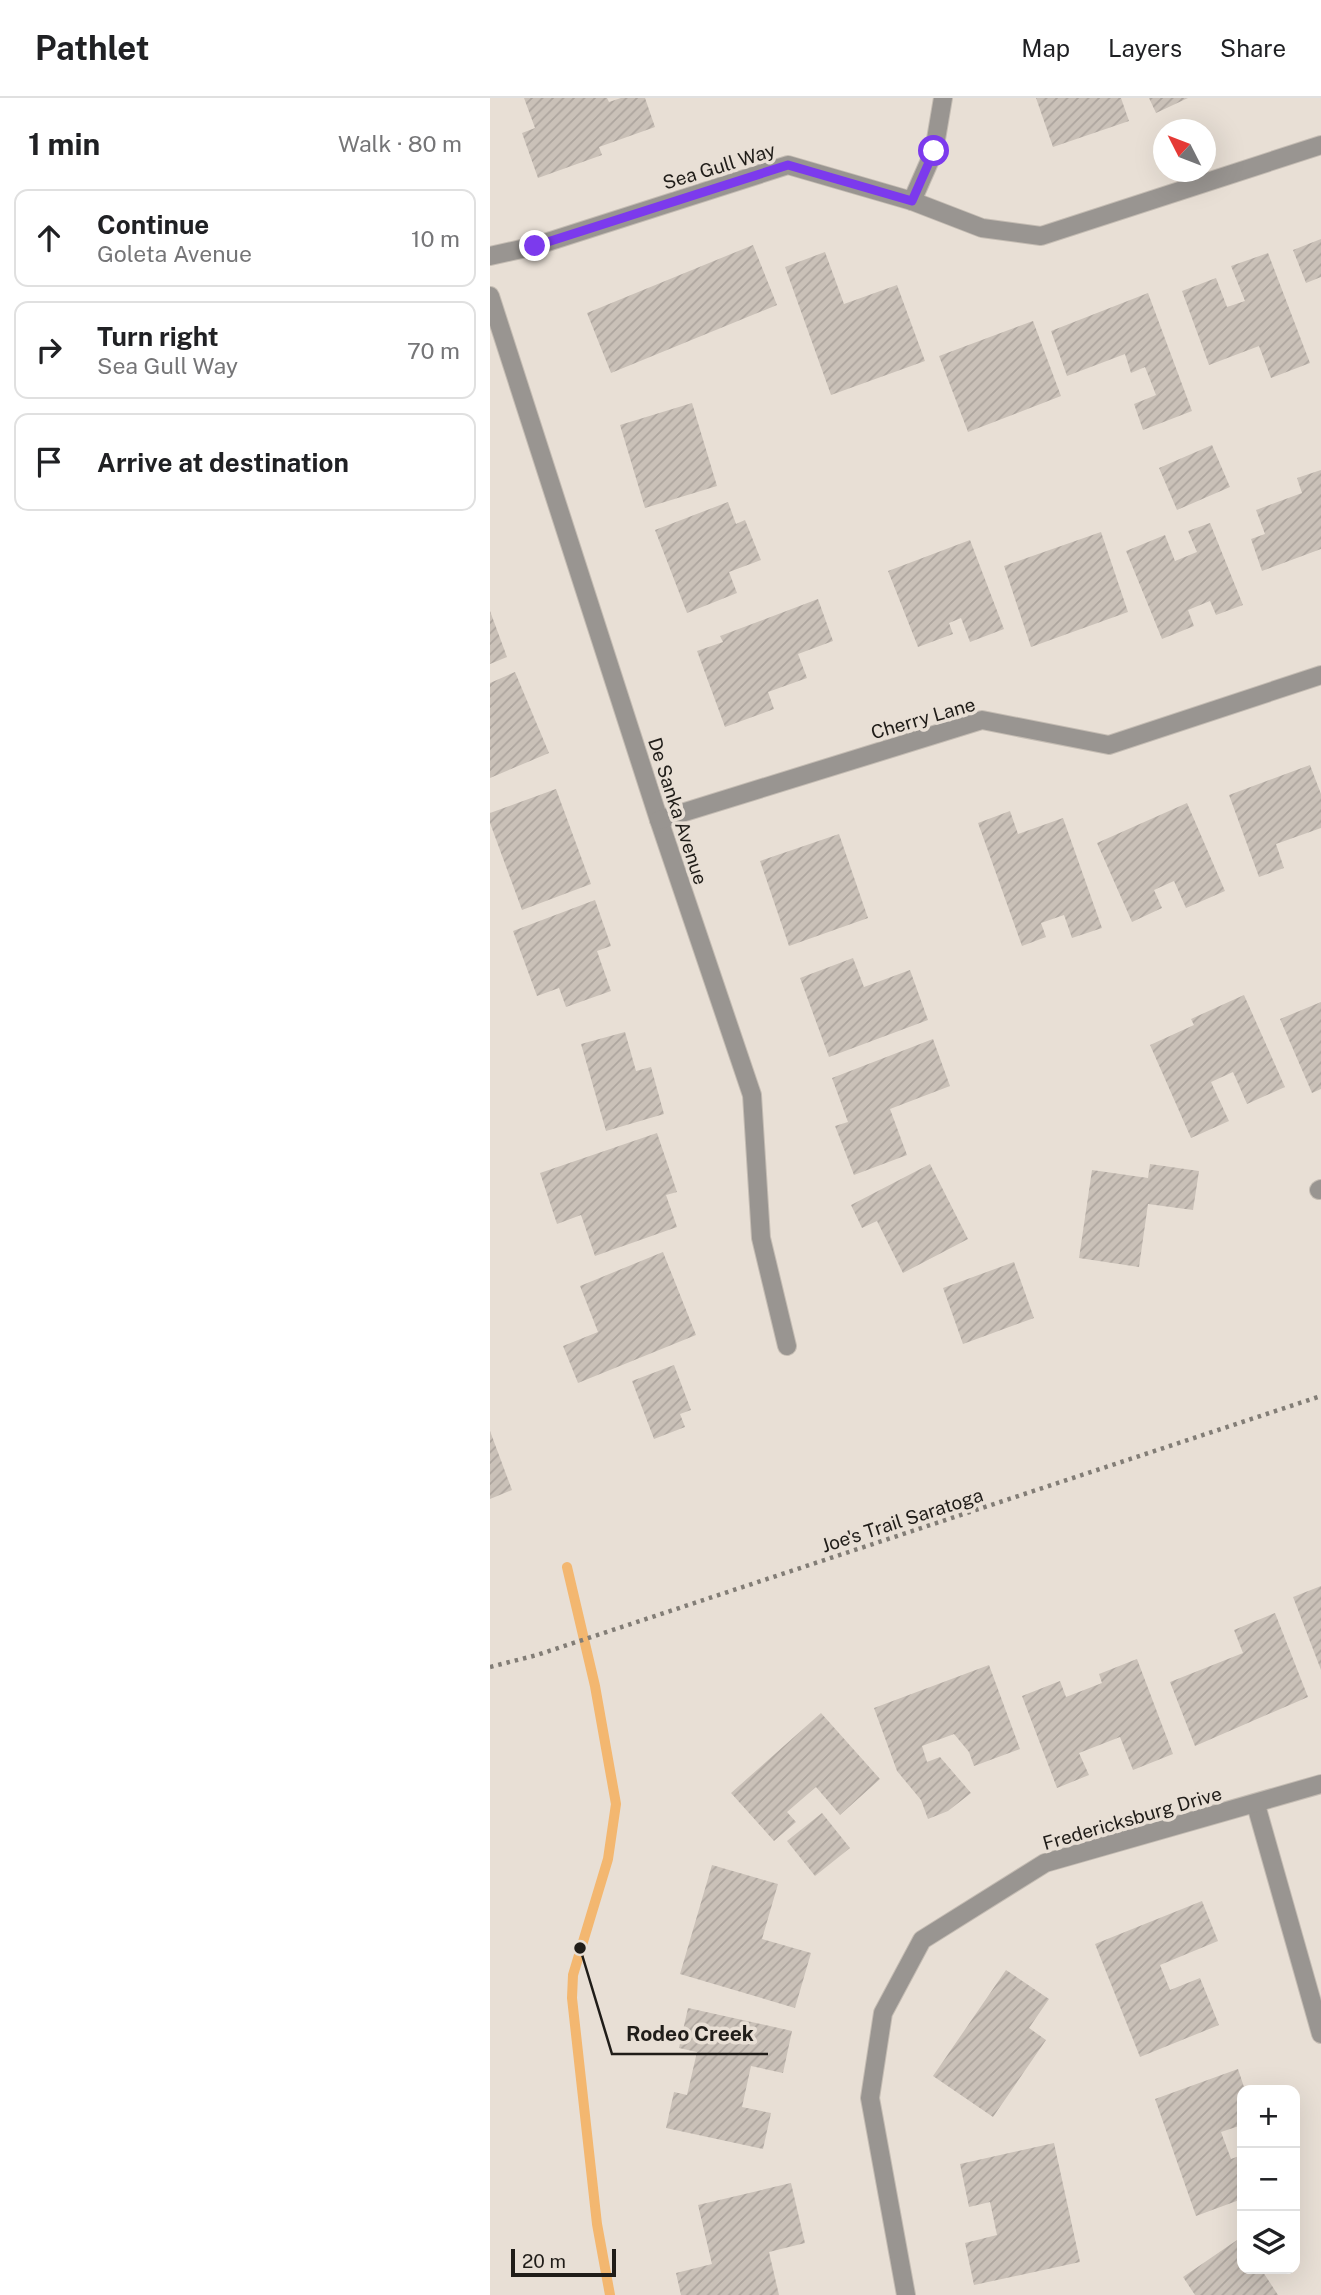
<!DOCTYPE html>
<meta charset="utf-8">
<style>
:root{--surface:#fff;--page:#f6f6f6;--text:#202124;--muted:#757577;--line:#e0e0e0}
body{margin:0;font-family:"Public Sans",sans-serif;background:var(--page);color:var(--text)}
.controls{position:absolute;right:21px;bottom:21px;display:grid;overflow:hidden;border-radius:14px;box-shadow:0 7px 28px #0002}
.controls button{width:63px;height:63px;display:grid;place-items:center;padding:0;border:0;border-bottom:2px solid var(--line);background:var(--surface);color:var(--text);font:35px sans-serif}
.compass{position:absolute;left:663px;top:21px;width:63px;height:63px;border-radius:50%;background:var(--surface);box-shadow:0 7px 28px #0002;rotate:312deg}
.scale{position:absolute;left:21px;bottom:18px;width:105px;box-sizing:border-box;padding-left:7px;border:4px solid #201d19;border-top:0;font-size:19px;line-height:24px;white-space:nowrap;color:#201d19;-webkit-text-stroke:5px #e8dfd5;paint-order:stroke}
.stop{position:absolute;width:21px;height:21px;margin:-16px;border:5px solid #7c3aed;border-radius:50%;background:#fff}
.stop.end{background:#7c3aed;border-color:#fff;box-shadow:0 2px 7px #0008}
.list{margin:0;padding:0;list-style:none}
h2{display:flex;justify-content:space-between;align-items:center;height:91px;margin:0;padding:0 28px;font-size:30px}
h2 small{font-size:23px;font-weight:400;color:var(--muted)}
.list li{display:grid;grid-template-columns:46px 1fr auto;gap:21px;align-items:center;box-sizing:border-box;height:98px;margin:0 14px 14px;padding:0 14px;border:2px solid var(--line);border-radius:14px}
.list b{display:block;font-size:26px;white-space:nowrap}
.list p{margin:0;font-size:23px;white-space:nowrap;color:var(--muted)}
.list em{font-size:23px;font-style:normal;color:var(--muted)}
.icon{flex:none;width:38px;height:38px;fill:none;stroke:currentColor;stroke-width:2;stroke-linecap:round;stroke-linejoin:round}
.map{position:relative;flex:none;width:831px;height:2197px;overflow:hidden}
header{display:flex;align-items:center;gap:42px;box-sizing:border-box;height:98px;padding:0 35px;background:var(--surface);border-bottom:2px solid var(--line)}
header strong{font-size:33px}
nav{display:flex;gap:38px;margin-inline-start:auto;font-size:24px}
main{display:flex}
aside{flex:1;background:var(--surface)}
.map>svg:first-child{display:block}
</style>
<header>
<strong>Pathlet</strong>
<nav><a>Map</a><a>Layers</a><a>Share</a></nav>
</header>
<main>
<aside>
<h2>1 min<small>Walk · 80 m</small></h2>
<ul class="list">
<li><svg class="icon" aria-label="ahead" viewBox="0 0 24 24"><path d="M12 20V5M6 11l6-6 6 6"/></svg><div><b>Continue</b><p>Goleta Avenue</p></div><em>10 m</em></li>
<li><svg class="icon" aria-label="right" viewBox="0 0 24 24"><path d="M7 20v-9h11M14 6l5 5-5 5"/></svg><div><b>Turn right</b><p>Sea Gull Way</p></div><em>70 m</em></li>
<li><svg class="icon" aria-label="arrive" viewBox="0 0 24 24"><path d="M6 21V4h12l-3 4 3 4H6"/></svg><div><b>Arrive at destination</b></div></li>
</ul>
</aside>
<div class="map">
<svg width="831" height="2197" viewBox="0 0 831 2197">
<defs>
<pattern id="building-hatch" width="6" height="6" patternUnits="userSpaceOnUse" patternTransform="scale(1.75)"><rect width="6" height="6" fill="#cac1b8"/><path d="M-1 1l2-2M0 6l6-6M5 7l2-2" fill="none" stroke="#ada59e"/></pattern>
</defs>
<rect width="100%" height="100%" fill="#e8dfd5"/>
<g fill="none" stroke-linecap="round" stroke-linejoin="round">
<path stroke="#f3b770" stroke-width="10" d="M77,1469L105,1588L126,1706L118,1761L83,1877L82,1900L107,2126L120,2197"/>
</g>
<g fill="url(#building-hatch)">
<path d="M34,0H117L119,4L131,0H155L165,29L109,49L112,57L48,80L32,35L45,30Z"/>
<path d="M546,0H631L639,23L563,49Z"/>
<path d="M659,0H698L666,15Z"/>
<path d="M831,141V179L816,185L803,152Z"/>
<path d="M263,147L287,207L121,275L97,215Z"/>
<path d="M335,154L354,206L407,187L435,263L341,297L295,169Z"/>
<path d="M778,155L820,265L781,280L769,248L719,267L692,193L726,180L737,209L755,203L741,168Z"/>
<path d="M658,195L702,313L653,332L644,306L666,297L655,269L641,275L635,256L577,278L561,233Z"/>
<path d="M543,223L571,298L478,334L449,258Z"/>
<path d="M202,305L227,388L155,410L130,327Z"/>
<path d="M722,347L740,389L687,412L669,370Z"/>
<path d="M831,372V451L772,473L761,441L775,436L766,412L812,395L807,380Z"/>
<path d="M238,404L246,426L255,422L271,462L239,474L247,495L197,515L165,432Z"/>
<path d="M720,425L753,507L726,517L720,503L698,512L704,528L672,541L636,453L675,437L685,463L707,454L698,433Z"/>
<path d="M611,434L638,514L541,549L514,468Z"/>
<path d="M480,442L514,531L480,544L471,520L459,525L463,536L428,549L398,473Z"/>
<path d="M328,501L343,543L308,556L317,580L278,594L284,611L235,629L207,553L233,544L230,538Z"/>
<path d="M0,513L17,559L0,566Z"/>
<path d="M25,574L59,655L0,680V585Z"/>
<path d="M820,667L831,696V730L786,746L794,770L769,779L739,697Z"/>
<path d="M66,691L101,786L32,812L0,725V715Z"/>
<path d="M697,705L735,793L696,810L684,783L664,792L672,810L642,824L607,745Z"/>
<path d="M520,713L528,736L573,720L612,830L582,840L574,817L551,825L556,839L532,848L488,725Z"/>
<path d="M349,736L378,820L299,848L270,763Z"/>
<path d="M105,802L121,848L107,853L121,893L76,909L69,890L47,898L23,833Z"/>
<path d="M363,860L374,889L420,872L438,922L339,959L310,880Z"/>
<path d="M754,897L795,989L757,1006L743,974L721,984L739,1023L701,1040L660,947L704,927L701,921Z"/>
<path d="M831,904V991L822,995L790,921Z"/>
<path d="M135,934L146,973L161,969L174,1016L116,1033L91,946Z"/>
<path d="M443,941L460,988L400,1011L417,1057L364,1077L345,1028L358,1024L342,980Z"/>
<path d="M167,1035L187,1094L176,1097L187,1129L105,1158L91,1117L67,1126L50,1075Z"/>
<path d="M440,1066L478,1141L413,1175L387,1123L372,1130L361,1107Z"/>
<path d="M660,1066L709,1073L703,1112L658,1106L649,1169L589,1160L602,1072L658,1080Z"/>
<path d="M173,1154L206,1237L88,1285L73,1248L108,1234L90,1188Z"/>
<path d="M524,1164L544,1220L473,1246L453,1190Z"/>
<path d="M184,1267L201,1312L190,1316L195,1329L164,1341L142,1283Z"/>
<path d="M0,1333L22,1392L0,1401Z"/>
<path d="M831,1488V1572L803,1499Z"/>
<path d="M785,1515L818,1599L705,1648L680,1584L753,1555L744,1532Z"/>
<path d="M647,1561L683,1656L643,1672L630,1639L589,1655L599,1677L567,1690L532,1598L570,1583L576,1599L612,1585L609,1576Z"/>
<path d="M499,1567L530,1651L484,1668L479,1654L464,1636L432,1648L437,1664L450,1659L481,1695L458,1713L438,1721L431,1702L407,1673L384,1610Z"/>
<path d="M331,1615L390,1681L350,1717L326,1689L297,1714L306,1724L284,1743L241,1695Z"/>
<path d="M332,1715L360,1750L325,1778L297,1743Z"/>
<path d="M222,1767L288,1786L272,1841L321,1855L305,1910L190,1876Z"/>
<path d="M712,1803L728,1843L670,1867L680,1892L710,1880L729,1927L650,1959L605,1846Z"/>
<path d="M516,1872L559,1901L539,1930L556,1942L503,2019L443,1978Z"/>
<path d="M198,1910L302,1933L293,1975L261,1968L252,2009L281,2015L273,2051L176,2030L184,1994L197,1997L207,1954L189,1950Z"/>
<path d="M748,1971L755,1992H752V2027L731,2034L741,2061L752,2057V2101L706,2118L665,2001Z"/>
<path d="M564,2045L590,2164L484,2187L475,2145L507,2137L500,2104L479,2109L470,2066Z"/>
<path d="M301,2085L315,2145L279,2154L289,2197H191L186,2175L222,2166L208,2107Z"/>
<path d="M750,2140L752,2171H771L788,2197H705L693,2179Z"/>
</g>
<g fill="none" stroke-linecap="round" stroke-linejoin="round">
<g stroke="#c4bcb3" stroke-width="20">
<g id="minor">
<path d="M422,103L444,53L453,0"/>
<path d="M0,158L45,148L298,67L422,103L492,130L551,138L831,47"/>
<path d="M0,198L169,722L262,997L271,1140L297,1248"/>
<path d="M169,722L492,622L619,647L831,577"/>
<path d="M829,1092L831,1091"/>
<path d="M766,1707L831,1936"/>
<path d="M416,2197L380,2000L393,1915L432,1842L555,1765L831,1686"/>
</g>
</g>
<path stroke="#827d76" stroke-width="4.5" stroke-dasharray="3.5 5" stroke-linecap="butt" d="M0,1569L47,1557L831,1298"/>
<use href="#minor" stroke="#999591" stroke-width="18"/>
</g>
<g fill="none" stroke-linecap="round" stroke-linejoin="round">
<path stroke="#7c3aed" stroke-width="9" d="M45,148L298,67L422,103L444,53"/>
</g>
<g text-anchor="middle" stroke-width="7" stroke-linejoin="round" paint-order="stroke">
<g font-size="19" fill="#201d19" stroke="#e8dfd5">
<text transform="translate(229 68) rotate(-17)" y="7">Sea Gull Way</text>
<text transform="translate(433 620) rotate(-16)" y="7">Cherry Lane</text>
<text transform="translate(188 713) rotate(72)" y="7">De Sanka Avenue</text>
<text transform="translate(412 1422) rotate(-18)" y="7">Joe's Trail Saratoga</text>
<text transform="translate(642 1720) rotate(-16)" y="7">Fredericksburg Drive</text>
</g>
</g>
<path fill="none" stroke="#201d19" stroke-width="2.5" d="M90 1850L122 1956H278"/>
<circle fill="#201d19" stroke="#e8dfd5" stroke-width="2.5" cx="90" cy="1850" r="7"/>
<g font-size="21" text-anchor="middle" font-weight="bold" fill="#201d19" stroke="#e8dfd5" stroke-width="7" stroke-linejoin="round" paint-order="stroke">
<text x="200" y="1943">Rodeo Creek</text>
</g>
</svg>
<div class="controls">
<button>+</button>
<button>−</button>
<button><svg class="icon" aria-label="layers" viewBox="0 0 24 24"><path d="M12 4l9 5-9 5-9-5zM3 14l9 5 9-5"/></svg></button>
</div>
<svg class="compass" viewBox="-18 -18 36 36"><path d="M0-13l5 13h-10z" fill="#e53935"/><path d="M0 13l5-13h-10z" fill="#757577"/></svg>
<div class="scale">20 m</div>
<div class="stop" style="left:444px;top:53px"></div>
<div class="stop end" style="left:45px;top:148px"></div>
</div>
</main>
